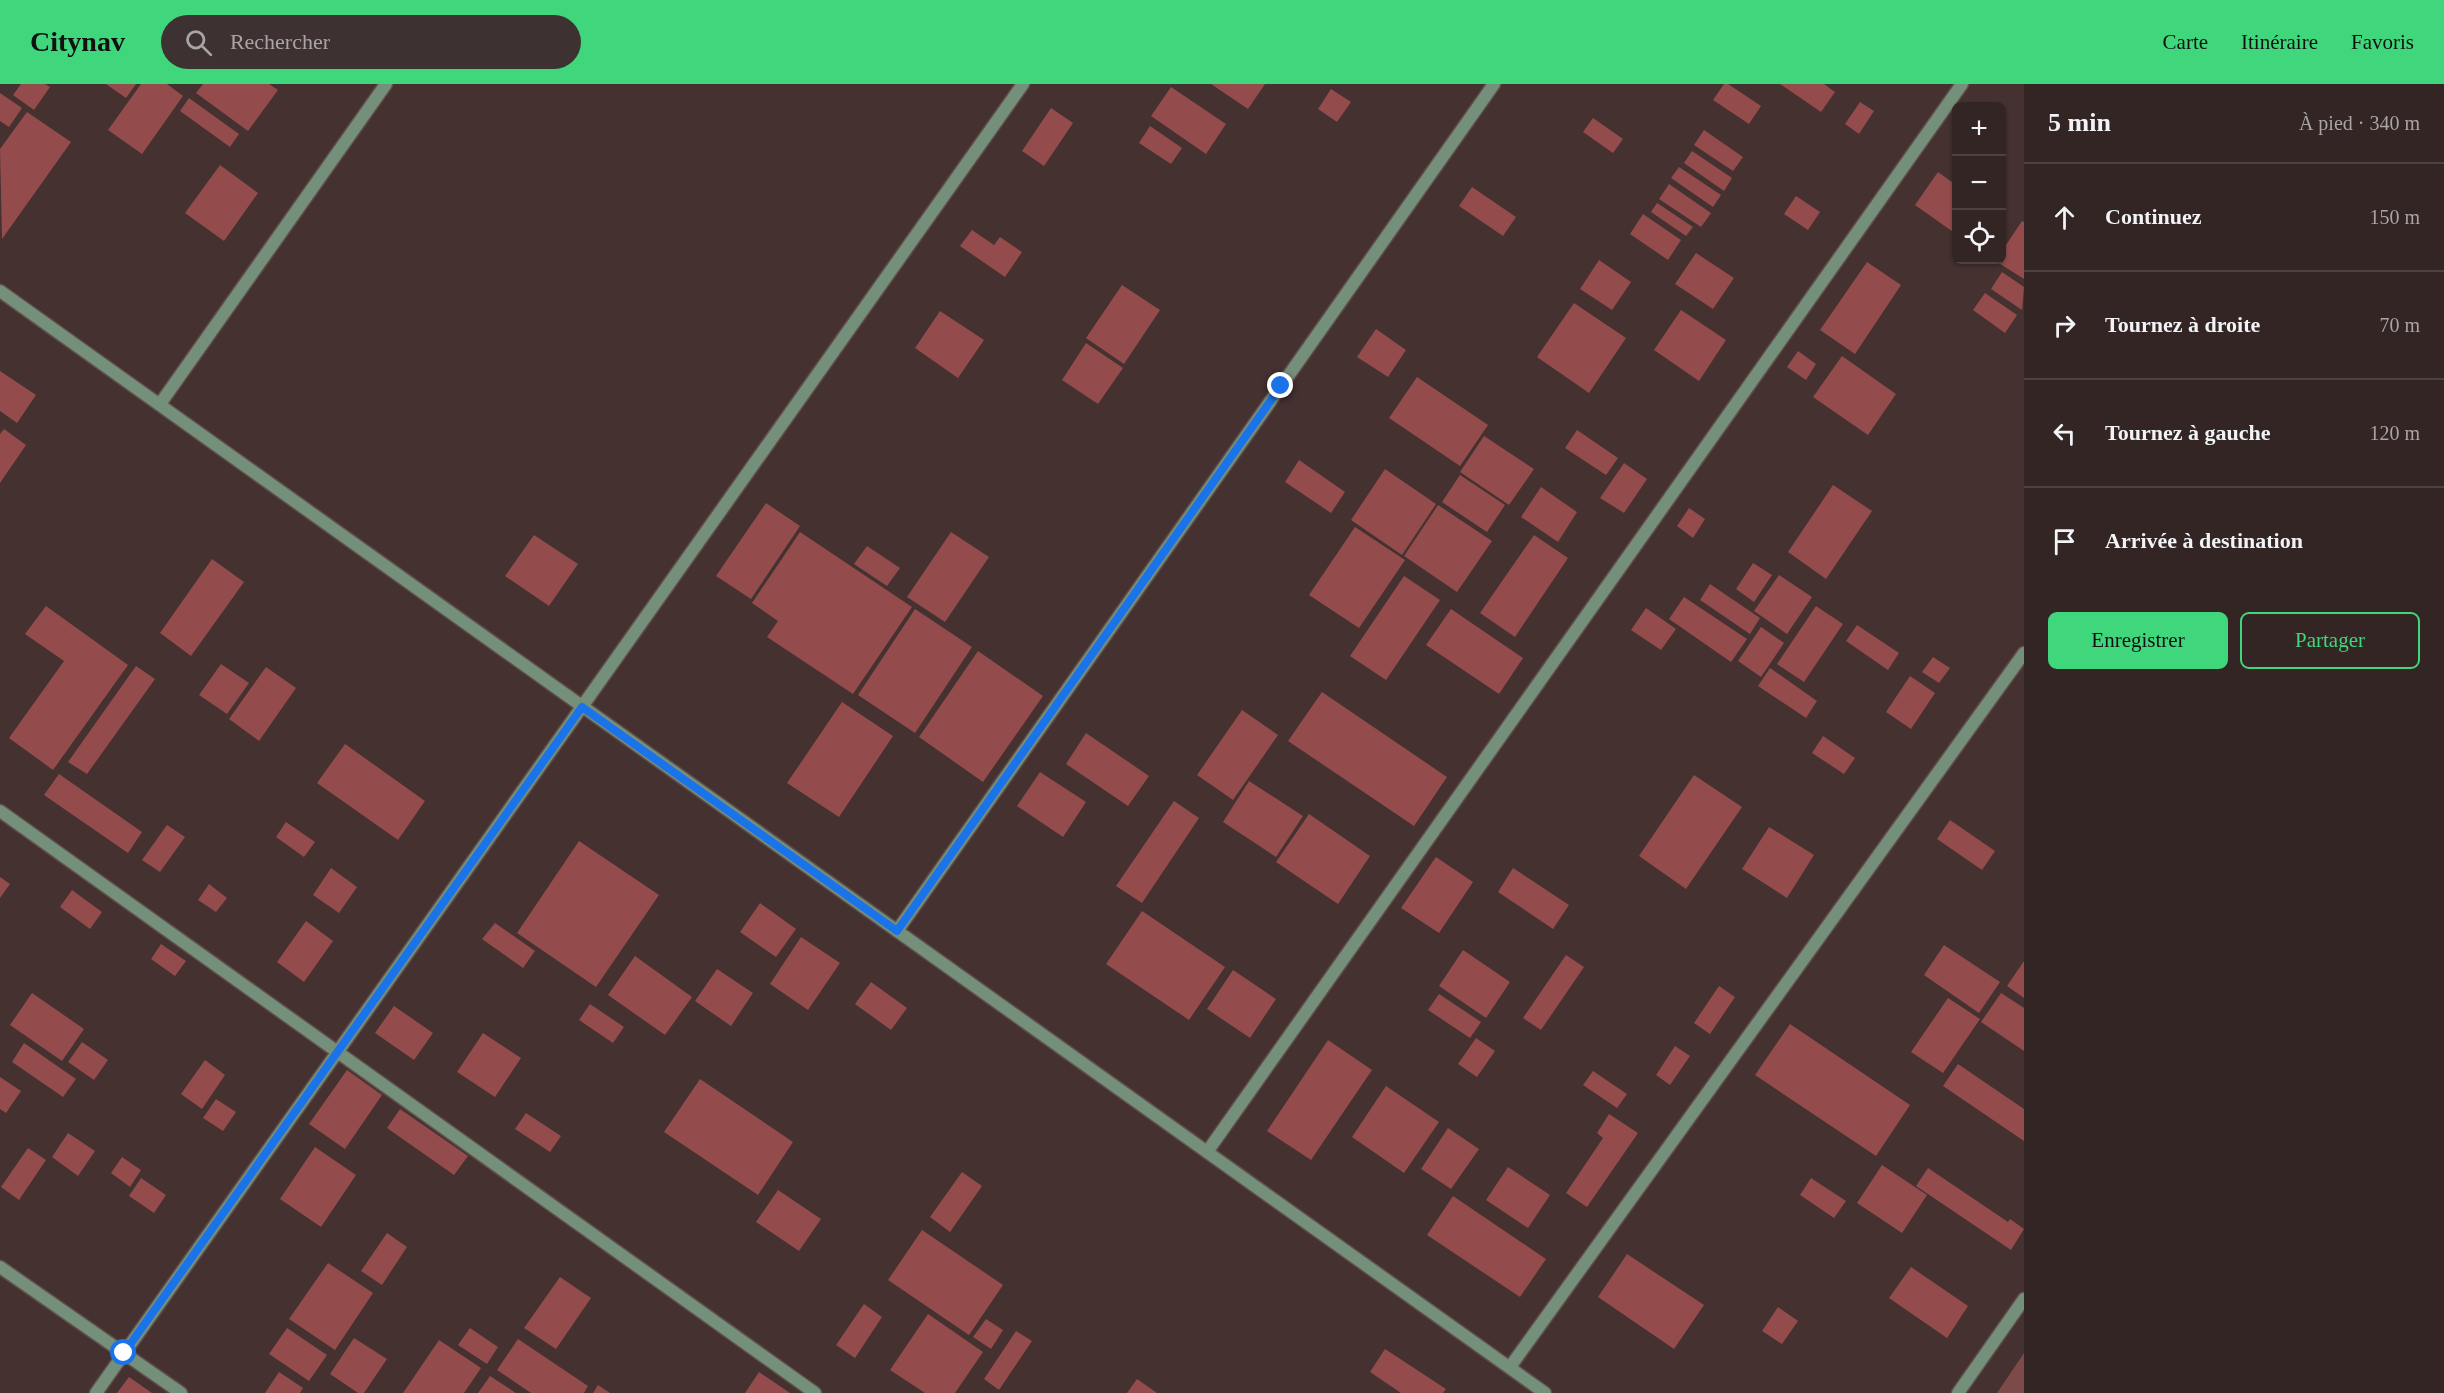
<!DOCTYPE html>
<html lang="fr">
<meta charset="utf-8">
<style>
:root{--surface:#332524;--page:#3e3131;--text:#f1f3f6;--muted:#a9a5a6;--line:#4e4241;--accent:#40d77c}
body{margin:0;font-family:"Times New Roman",serif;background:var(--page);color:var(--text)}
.controls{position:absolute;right:18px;top:18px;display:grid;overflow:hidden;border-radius:9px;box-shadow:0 2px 4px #0004}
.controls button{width:54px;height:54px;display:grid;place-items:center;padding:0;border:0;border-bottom:2px solid var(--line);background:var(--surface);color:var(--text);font:30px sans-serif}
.stop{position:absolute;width:18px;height:18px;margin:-14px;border:4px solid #1a73e8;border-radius:50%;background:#fff}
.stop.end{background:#1a73e8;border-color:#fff;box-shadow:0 2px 6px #0008}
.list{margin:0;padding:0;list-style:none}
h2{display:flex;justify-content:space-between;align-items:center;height:78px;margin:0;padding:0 24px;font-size:26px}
h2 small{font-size:20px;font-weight:400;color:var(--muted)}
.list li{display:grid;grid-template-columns:39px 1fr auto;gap:18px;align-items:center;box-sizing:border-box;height:108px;padding:0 24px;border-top:2px solid var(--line)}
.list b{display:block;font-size:22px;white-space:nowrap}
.list em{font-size:20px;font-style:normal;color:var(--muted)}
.actions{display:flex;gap:12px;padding:18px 24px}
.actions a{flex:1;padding:14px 0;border:2px solid var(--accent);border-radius:9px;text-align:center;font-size:21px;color:var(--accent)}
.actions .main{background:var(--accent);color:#111}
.icon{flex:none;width:33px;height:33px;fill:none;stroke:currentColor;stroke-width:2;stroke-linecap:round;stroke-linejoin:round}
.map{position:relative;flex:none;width:2024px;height:1309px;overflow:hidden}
header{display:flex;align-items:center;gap:36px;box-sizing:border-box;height:84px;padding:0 30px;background:var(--accent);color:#111}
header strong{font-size:28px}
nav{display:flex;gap:33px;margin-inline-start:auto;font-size:21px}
.search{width:420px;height:54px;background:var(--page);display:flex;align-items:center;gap:15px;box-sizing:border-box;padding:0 21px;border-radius:33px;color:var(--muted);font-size:22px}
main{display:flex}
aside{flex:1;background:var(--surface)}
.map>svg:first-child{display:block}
</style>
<header>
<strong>Citynav</strong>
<div class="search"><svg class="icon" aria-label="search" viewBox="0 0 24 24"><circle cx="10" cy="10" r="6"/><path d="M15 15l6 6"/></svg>Rechercher</div>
<nav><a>Carte</a><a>Itinéraire</a><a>Favoris</a></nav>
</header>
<main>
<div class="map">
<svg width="2024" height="1309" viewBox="0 0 2024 1309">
<rect width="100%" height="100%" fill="#443130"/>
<path fill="#7d4a4a" d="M2024,1269V1309H1997Z"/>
<g fill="#944b4c">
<path d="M21,0H45L50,3L34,26L13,11Z"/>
<path d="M106,0H136L126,14Z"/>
<path d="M141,0H167L183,12L142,70L108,46Z"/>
<path d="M203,0H269L278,6L248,47L196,9Z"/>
<path d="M1211,0H1265L1248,25Z"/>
<path d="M1724,0H1728L1761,22L1749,40L1713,16Z"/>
<path d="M1780,0H1824L1835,8L1821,28Z"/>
<path d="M1171,3L1226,40L1206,70L1151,32Z"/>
<path d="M1331,5L1351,18L1337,38L1318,25Z"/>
<path d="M0,9L22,24L9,43L0,37Z"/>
<path d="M189,14L239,50L230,63L180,27Z"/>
<path d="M1860,18L1874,27L1859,50L1845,40Z"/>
<path d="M1051,24L1073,39L1044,82L1022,67Z"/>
<path d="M27,28L71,58L2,155L0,65Z"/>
<path d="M1593,34L1623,55L1613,69L1583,48Z"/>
<path d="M1150,42L1182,64L1171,80L1139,59Z"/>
<path d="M1704,46L1743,73L1733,87L1694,61Z"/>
<path d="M1692,67L1732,94L1724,107L1684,79Z"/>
<path d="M220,81L258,109L224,157L185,129Z"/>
<path d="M1679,83L1721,111L1713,123L1671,94Z"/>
<path d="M1938,88L1956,101V150L1915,121Z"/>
<path d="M1669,100L1711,129L1701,143L1659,115Z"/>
<path d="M1472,103L1516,133L1503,152L1459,122Z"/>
<path d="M1796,112L1820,128L1808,146L1784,130Z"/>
<path d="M1657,119L1693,143L1686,152L1651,128Z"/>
<path d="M1643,130L1681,156L1668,176L1630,150Z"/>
<path d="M2022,137L2024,138V195L1994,176H2002V167Z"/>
<path d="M972,146L994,161L1000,153L1022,168L1005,193L960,162Z"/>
<path d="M1696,169L1734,194L1713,225L1675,200Z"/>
<path d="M1599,176L1631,198L1612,226L1580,205Z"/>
<path d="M1867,178L1901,201L1855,270L1820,246Z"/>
<path d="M2002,188L2024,203L2022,226L1991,205Z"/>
<path d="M1122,201L1160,226L1124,280L1086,254Z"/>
<path d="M1985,209L2017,231L2005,249L1973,226Z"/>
<path d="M1574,219L1626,254L1589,309L1537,273Z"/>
<path d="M1681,226L1726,256L1699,297L1654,266Z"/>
<path d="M940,227L984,256L958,294L915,264Z"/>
<path d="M1376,245L1406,266L1388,293L1357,273Z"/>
<path d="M1086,259L1123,284L1098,320L1062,296Z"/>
<path d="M1798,267L1816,280L1806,296L1787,283Z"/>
<path d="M1842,272L1896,310L1868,351L1813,313Z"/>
<path d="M0,287L36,311L17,339L0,327Z"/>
<path d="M1417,293L1488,341L1460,382L1389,334Z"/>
<path d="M4,345L26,361L0,399V350Z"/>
<path d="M1577,346L1618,374L1606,391L1565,364Z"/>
<path d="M1484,352L1534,385L1509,421L1460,388Z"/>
<path d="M1299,376L1345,408L1331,429L1285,398Z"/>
<path d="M1624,379L1647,395L1624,429L1600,414Z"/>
<path d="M1385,385L1436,420L1402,471L1351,436Z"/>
<path d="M1460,391L1505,421L1487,448L1442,418Z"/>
<path d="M1833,401L1872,427L1826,495L1788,468Z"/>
<path d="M1541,403L1577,428L1558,458L1521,433Z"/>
<path d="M766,419L800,442L751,515L716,492Z"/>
<path d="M1438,421L1492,457L1457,508L1404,472Z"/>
<path d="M1689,424L1705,435L1693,454L1677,442Z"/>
<path d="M1355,443L1405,476L1359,544L1309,511Z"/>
<path d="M800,448L912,523L853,610L767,553L778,537L752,519Z"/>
<path d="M951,448L989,473L945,538L907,513Z"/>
<path d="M534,451L578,480L549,522L505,492Z"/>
<path d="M1534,451L1568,474L1515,553L1480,529Z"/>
<path d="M867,462L900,484L887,502L854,480Z"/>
<path d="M212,475L244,498L191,572L160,549Z"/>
<path d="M1753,479L1772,491L1754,518L1736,505Z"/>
<path d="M1779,491L1812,513L1787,550L1754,527Z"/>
<path d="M1404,492L1440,516L1386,596L1350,572Z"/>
<path d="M1710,500L1760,534L1750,550L1700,516Z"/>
<path d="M1684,513L1747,555L1731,578L1669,535Z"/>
<path d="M46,522L128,581L53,686L9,654L64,577L25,550Z"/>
<path d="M1816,522L1843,540L1804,598L1777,580Z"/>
<path d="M1646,524L1676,545L1661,566L1631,546Z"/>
<path d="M915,525L972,563L915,649L858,611Z"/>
<path d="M1451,525L1523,574L1499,610L1426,561Z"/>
<path d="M1857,541L1899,569L1888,586L1846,557Z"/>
<path d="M1761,543L1784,559L1761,593L1738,577Z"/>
<path d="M978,567L1043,612L983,698L919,653Z"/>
<path d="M1933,573L1950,584L1939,599L1922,588Z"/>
<path d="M221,580L249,599L227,630L199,611Z"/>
<path d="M136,582L155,595L87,690L68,678Z"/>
<path d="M266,583L296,604L259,657L229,635Z"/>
<path d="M1770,584L1817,617L1806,634L1758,602Z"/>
<path d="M1910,592L1935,609L1911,645L1886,628Z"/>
<path d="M1322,608L1447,693L1414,742L1288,657Z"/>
<path d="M842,618L893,652L839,733L787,699Z"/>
<path d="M1242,626L1278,651L1233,716L1197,691Z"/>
<path d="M1086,649L1149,692L1128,722L1066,680Z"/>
<path d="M1823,652L1855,674L1844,690L1812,669Z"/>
<path d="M345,660L425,717L398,756L317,699Z"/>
<path d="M1040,688L1086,718L1063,753L1017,722Z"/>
<path d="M59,690L142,748L128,769L44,711Z"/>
<path d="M1694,691L1742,723L1686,805L1639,772Z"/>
<path d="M1249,697L1303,732L1276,773L1223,738Z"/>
<path d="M1174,717L1199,734L1142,819L1116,802Z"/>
<path d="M1309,730L1370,772L1338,820L1276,778Z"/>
<path d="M1950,736L1995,767L1982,786L1937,755Z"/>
<path d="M286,738L315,758L304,773L276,753Z"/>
<path d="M167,741L185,753L160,788L142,776Z"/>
<path d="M1769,743L1814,771L1787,814L1742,785Z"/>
<path d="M579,757L659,811L596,903L517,849Z"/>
<path d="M1436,773L1473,798L1439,849L1401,824Z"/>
<path d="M331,784L357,803L339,829L313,811Z"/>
<path d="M1513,784L1569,821L1553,845L1498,808Z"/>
<path d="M0,793L10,800L0,814Z"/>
<path d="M209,800L227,814L216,828L198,816Z"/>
<path d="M72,806L102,828L90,845L60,823Z"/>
<path d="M760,819L796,845L776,873L740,848Z"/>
<path d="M1142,827L1225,883L1189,936L1106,880Z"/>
<path d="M306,837L333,857L304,898L277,878Z"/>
<path d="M495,839L535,867L523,884L482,855Z"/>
<path d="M801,853L840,879L808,926L770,900Z"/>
<path d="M161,860L186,877L175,892L151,875Z"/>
<path d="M1944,861L2000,898L1979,929L1924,891Z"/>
<path d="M1463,866L1510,898L1486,934L1439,902Z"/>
<path d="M1566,871L1584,883L1541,946L1523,934Z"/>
<path d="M635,872L692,913L665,951L608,911Z"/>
<path d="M2024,877V914L2007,902Z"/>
<path d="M717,885L753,909L731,942L695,917Z"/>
<path d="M1233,886L1276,915L1250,954L1207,925Z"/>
<path d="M871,898L907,924L891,946L855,920Z"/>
<path d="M1719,902L1735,913L1710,950L1694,939Z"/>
<path d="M32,909L84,945L62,977L10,941Z"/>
<path d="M2001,909L2024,924V967L1981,938Z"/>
<path d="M1439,910L1481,938L1470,954L1428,926Z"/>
<path d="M1948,914L1980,935L1943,989L1911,968Z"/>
<path d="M590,920L624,943L613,959L579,936Z"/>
<path d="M394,922L433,949L414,976L375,949Z"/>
<path d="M1790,940L1910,1021L1876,1072L1755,991Z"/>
<path d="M483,949L521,974L495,1013L457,988Z"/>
<path d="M1476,954L1495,967L1477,993L1458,980Z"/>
<path d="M1328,956L1372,986L1311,1076L1267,1047Z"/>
<path d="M82,958L108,976L94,996L68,978Z"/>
<path d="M24,959L76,995L63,1013L12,978Z"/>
<path d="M1675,962L1690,972L1670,1001L1656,991Z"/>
<path d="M205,976L225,991L202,1025L181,1010Z"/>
<path d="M1958,980L2024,1025V1057L1943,1002Z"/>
<path d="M347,986L382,1011L345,1065L309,1040Z"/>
<path d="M1593,987L1627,1010L1617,1024L1583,1001Z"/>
<path d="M0,993L21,1007L6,1029L0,1025Z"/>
<path d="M700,995L793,1058L758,1111L664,1048Z"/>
<path d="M1386,1002L1439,1038L1404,1089L1352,1053Z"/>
<path d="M216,1015L236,1028L223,1047L203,1034Z"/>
<path d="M400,1025L468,1072L454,1091L387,1044Z"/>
<path d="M526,1029L561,1052L550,1068L515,1045Z"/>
<path d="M1609,1030L1638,1049L1587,1123L1566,1109L1603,1054L1597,1049Z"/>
<path d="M1448,1044L1479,1065L1451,1105L1421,1085Z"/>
<path d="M68,1049L95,1067L78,1092L52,1073Z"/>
<path d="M315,1063L356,1091L321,1143L280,1115Z"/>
<path d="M28,1064L46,1076L19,1116L1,1103Z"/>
<path d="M122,1073L141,1086L130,1103L111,1089Z"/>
<path d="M1882,1081L1927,1111L1902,1149L1857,1119Z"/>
<path d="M1508,1083L1550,1111L1528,1144L1486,1116Z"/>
<path d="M1928,1084L2008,1138L2010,1135L2024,1145L2011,1166L1916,1102Z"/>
<path d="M962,1088L982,1102L950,1148L930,1133Z"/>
<path d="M141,1094L166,1111L154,1129L129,1112Z"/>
<path d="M1811,1094L1846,1117L1834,1134L1800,1111Z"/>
<path d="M778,1106L821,1135L799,1167L756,1138Z"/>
<path d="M1453,1112L1546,1175L1520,1213L1427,1151Z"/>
<path d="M922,1146L1003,1201L969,1251L888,1196Z"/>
<path d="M387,1149L407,1163L382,1201L361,1187Z"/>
<path d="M1627,1170L1704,1221L1674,1265L1598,1213Z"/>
<path d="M328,1179L373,1209L335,1266L289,1235Z"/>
<path d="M1911,1183L1968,1222L1947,1254L1889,1214Z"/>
<path d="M560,1193L591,1214L556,1265L524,1244Z"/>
<path d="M864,1220L882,1233L855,1274L836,1261Z"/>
<path d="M1778,1223L1798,1237L1782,1260L1762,1247Z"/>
<path d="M928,1230L983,1268L955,1309H925L890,1286Z"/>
<path d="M986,1235L1003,1246L991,1265L973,1253Z"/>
<path d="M287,1244L327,1271L309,1297L269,1270Z"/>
<path d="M470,1244L498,1263L487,1280L458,1261Z"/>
<path d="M1016,1247L1032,1257L999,1306L984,1295Z"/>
<path d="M354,1254L387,1275L364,1309H358L330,1290Z"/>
<path d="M518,1255L588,1302L584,1309H531L497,1286Z"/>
<path d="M439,1256L481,1284L464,1309H403Z"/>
<path d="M1385,1265L1446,1305L1443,1309H1401L1370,1288Z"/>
<path d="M279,1288L303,1304L300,1309H265Z"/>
<path d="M759,1288L790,1309H745Z"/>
<path d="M490,1292L516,1309H478Z"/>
<path d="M129,1293L152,1309H117Z"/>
<path d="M1137,1295L1157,1309H1127Z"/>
<path d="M598,1301L610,1309H593Z"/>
</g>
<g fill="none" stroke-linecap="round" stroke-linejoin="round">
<g stroke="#604e4d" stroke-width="15">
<g id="minor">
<path d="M0,207L1545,1309"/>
<path d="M160,320L386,0"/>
<path d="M0,727L815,1309"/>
<path d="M897,847L1494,0"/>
<path d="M1207,1068L1962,0"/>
<path d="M0,1183L181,1309"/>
<path d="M1510,1283L2024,569"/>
<path d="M96,1309L1023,0"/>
<path d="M1958,1309L2024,1215"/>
</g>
</g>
<use href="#minor" stroke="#748f7a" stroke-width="12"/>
</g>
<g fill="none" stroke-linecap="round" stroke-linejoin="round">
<path stroke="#1a73e8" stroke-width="8" d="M124,1269L582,623L897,847L1281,302"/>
</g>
</svg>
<div class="controls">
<button>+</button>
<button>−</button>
<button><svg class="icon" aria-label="locate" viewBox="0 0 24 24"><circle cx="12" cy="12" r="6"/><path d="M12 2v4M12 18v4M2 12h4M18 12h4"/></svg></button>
</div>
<div class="stop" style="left:124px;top:1269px"></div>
<div class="stop end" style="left:1281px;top:302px"></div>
</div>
<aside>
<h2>5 min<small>À pied · 340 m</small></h2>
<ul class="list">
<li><svg class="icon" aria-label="ahead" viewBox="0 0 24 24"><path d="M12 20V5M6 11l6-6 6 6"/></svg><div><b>Continuez</b></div><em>150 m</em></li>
<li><svg class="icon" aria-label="right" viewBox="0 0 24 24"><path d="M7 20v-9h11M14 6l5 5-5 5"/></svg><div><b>Tournez à droite</b></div><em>70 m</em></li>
<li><svg class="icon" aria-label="left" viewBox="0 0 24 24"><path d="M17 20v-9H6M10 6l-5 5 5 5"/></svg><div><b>Tournez à gauche</b></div><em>120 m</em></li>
<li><svg class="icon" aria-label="arrive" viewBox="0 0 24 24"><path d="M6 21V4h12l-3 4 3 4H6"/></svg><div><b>Arrivée à destination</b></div></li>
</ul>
<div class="actions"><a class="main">Enregistrer</a><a>Partager</a></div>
</aside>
</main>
